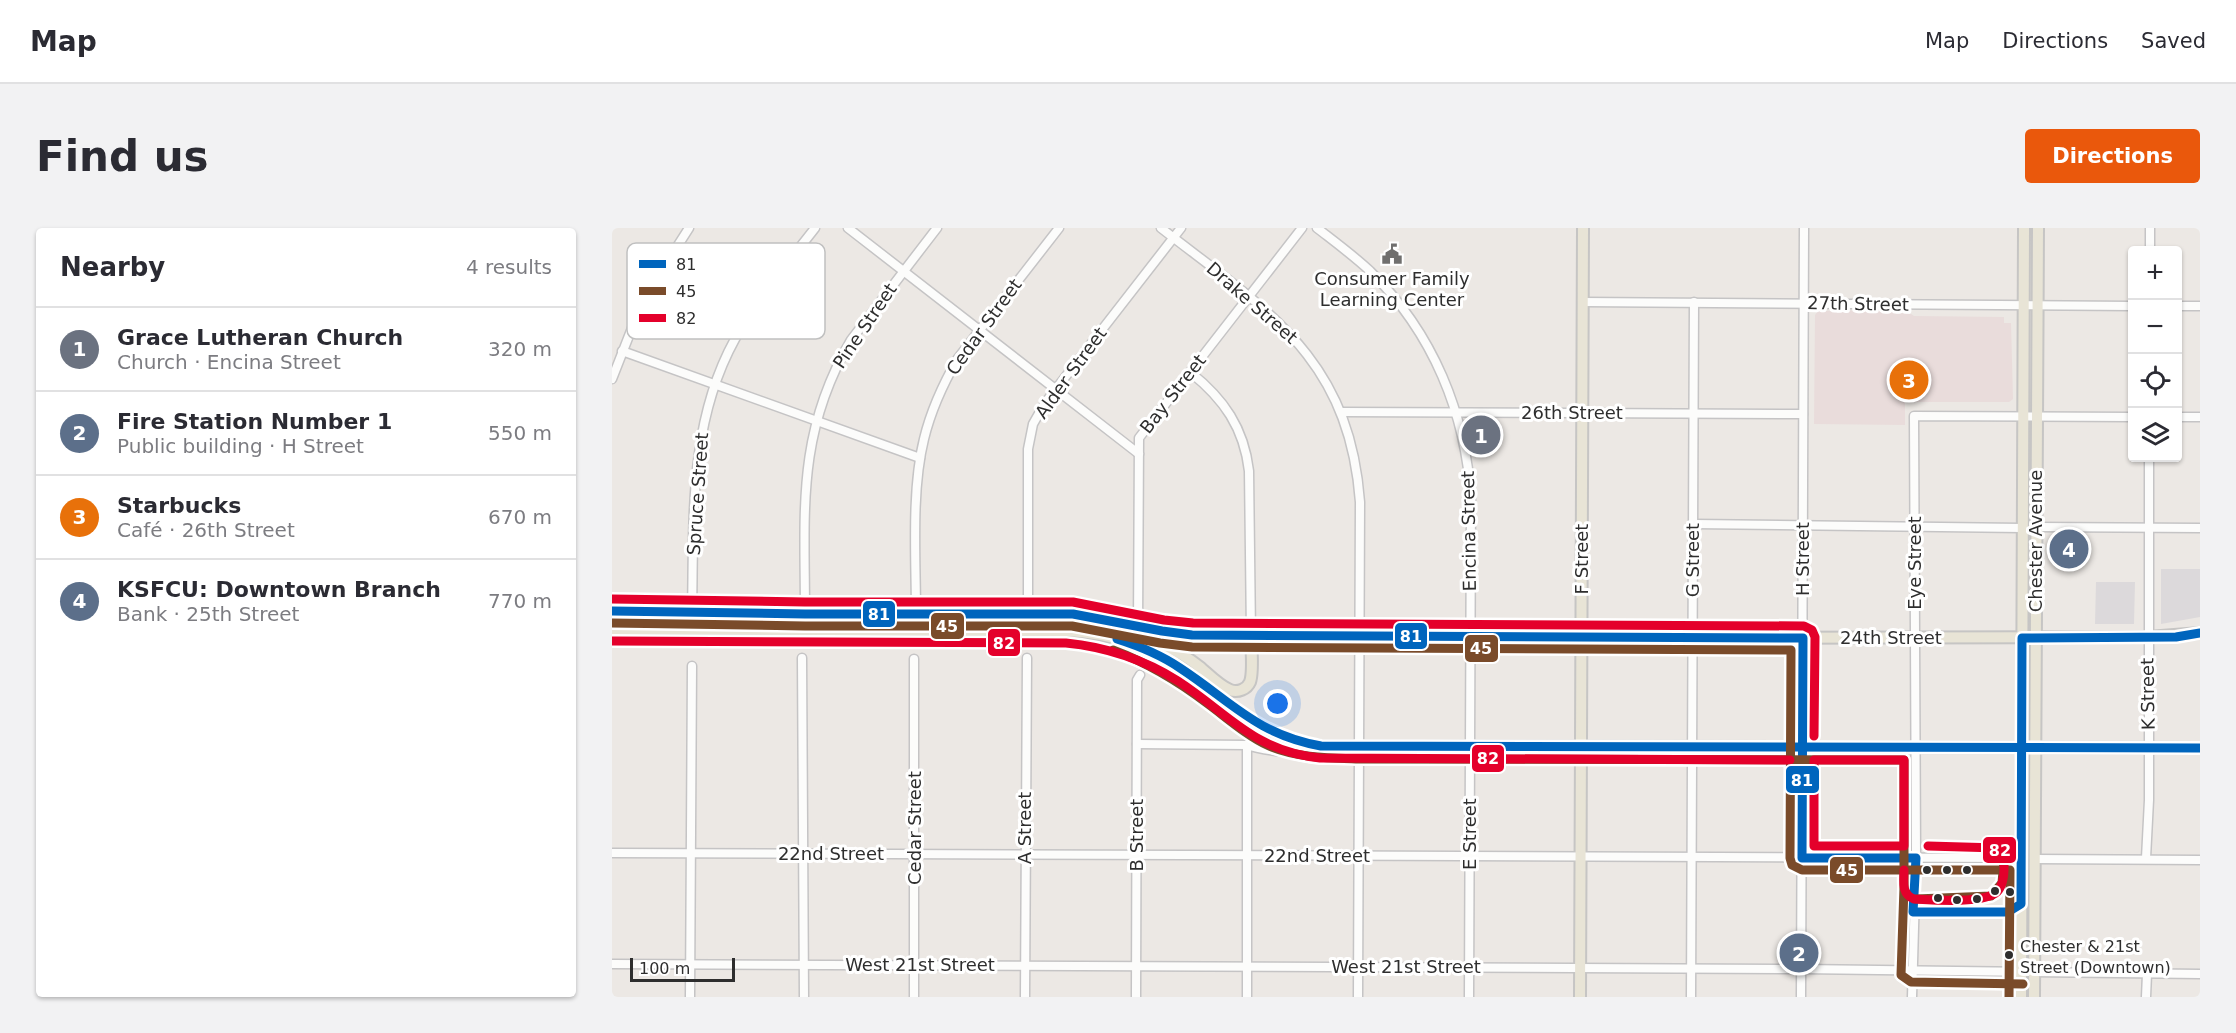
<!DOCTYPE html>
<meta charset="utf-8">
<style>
:root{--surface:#fff;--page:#f2f2f3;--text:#2b2b33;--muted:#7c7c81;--line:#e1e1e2;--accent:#ea580c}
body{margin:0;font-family:"DejaVu Sans",sans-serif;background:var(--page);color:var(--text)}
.controls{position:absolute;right:18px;top:18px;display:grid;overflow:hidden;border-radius:6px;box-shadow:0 2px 4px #0004}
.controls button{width:54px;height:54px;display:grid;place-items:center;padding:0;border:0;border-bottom:2px solid var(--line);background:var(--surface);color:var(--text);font:30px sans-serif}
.scale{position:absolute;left:18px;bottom:15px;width:105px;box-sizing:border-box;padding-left:6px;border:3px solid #2e2e2e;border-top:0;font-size:16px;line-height:21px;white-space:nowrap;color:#2e2e2e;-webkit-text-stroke:4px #fff;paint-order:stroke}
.you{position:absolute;left:666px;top:476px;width:21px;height:21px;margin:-15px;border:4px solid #fff;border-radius:50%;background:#1a73e8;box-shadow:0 0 0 9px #1a73e833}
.badge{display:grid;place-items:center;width:39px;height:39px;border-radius:50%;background:var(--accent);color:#fff;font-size:20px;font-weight:700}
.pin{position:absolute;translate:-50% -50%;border:3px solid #fff;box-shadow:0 2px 6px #0006}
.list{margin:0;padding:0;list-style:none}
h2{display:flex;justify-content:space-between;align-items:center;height:78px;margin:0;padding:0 24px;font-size:26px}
h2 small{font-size:20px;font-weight:400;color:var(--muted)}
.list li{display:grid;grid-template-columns:39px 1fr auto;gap:18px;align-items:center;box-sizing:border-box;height:84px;padding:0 24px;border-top:2px solid var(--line)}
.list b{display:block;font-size:22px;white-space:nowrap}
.list p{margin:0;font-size:20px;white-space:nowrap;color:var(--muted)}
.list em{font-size:20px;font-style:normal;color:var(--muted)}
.icon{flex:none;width:33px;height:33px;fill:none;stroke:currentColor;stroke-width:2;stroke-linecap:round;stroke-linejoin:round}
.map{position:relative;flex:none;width:1588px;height:769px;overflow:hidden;border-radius:6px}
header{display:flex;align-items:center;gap:36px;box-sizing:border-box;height:84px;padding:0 30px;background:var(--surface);border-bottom:2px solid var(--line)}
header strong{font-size:28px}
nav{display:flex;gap:33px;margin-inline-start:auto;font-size:21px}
.intro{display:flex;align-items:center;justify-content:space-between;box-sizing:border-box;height:144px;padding:0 36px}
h1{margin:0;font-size:42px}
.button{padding:15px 27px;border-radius:6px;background:var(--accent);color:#fff;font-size:21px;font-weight:700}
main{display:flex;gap:36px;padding:0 36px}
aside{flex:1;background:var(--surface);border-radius:6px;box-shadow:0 2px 4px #0004}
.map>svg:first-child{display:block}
</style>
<header>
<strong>Map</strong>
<nav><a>Map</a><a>Directions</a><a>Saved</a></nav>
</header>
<div class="intro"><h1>Find us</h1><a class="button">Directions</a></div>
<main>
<aside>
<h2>Nearby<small>4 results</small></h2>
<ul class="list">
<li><span class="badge" style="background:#6b7280">1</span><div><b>Grace Lutheran Church</b><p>Church · Encina Street</p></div><em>320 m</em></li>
<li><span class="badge" style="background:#5c6f8a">2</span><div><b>Fire Station Number 1</b><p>Public building · H Street</p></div><em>550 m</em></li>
<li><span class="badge" style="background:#e8710a">3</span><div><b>Starbucks</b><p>Café · 26th Street</p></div><em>670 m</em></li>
<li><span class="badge" style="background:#5c6f8a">4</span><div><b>KSFCU: Downtown Branch</b><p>Bank · 25th Street</p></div><em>770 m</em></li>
</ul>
</aside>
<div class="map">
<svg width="1588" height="769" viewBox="0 0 1588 769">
<rect width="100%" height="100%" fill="#ece8e4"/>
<g fill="#dcd9db">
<path d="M1549,341H1588V389L1549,396Z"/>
<path d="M1484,354H1523L1522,396H1483Z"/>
</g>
<path fill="#e9dcdb" d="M1261,82L1299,86L1302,88L1392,89V95H1399L1401,171L1397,174H1293V197L1202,196L1203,87L1206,83Z"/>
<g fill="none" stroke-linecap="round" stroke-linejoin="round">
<g stroke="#c5c4c5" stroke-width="11">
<g id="minor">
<path d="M236,0L527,226"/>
<path d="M549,0C654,82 737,128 748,274L746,769"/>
<path d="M705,0C723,14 742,28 758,43C821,105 854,185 859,272L857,769"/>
<path d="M1538,22V0"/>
<path d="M971,74L1520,78"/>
<path d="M1566,78H1588"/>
<path d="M10,123L308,230"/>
<path d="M578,144C612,171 632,200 637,243L639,407"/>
<path d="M0,151L31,72L77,0"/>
<path d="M729,184L1191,186"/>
<path d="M1566,189H1588"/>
<path d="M1082,296L1410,300"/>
<path d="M1424,299L1588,300"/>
<path d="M80,385C82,292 76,196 123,111C145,71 175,36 203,0"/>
<path d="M193,386C193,283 184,206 239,112L325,0"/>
<path d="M304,386C304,332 299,263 312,211C319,182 331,156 346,130L447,0"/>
<path d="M416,386V221L421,196L433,175L569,0"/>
<path d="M526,400L527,210L690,0"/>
<path d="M190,430L192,769"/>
<path d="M525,516L635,517C654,524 681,524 702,528"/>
<path d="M0,625L1410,630"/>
<path d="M1534,630L1537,572V230"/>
<path d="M1423,631L1588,632"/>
<path d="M0,736L1189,741L1588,746"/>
<path d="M78,769L80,438"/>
<path d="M302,769V431"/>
<path d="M413,769L415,430"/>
<path d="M524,769L525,452L528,447"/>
<path d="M635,769V517"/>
<path d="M1079,769L1082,74"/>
<path d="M1189,769L1192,0"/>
<path d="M1300,769L1304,630L1302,188L1520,189"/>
<path d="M1534,769L1535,746"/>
</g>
</g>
<g stroke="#c6c5c4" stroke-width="14">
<g id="major">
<path d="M0,383L193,386H461C502,390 539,405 580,407H859L970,410L1536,409L1588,405"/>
<path d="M0,401L455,403C498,405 539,419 575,444C622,476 648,511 709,518L1588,520"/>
<path d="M517,410C543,411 568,423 589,440C597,447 608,458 618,462C626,465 635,461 638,454C642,443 639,419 639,407"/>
<path d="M968,769L971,0"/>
<path d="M1409,769L1412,0"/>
<path d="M1422,769L1426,0"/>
</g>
</g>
<use href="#minor" stroke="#fcfcfb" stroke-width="8"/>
<use href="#major" stroke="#e8e4d6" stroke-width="10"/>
<g stroke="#fff" stroke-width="14">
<g id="bus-1">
<path d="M0,383L193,386H461L550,403L580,407L1191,410L1190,630H1304L1301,684H1396L1409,676L1410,410L1564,409L1588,405"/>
<path d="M505,411C527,418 549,427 568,440C620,474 644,506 709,518L1588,520"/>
</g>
</g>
<g stroke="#fff" stroke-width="14">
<g id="bus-2">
<path d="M0,395L193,398H460L548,415L580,419L1179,422L1178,630L1180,637L1190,642H1398L1397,769"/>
<path d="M501,422C536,435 566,453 596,476C615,490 635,508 657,518C685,530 717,530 747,531L1292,532V659L1289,747L1299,754L1411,756"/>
<path d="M1304,671L1379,668L1390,655L1392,632"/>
</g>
</g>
<g stroke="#fff" stroke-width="14">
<g id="bus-3">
<path d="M0,371L193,374H461L552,392L581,395L1192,398L1200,402L1203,409L1202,508"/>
<path d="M0,413L454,415C495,419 531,431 566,453C618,487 642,523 708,530L1178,532"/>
<rect x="1202" y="532" width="90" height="86"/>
<path d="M1292,642C1292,654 1289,666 1302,671C1320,672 1372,676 1385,664C1390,659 1392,649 1392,642C1392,633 1393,627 1386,620L1316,618"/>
</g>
</g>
<use href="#bus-1" stroke="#0065bd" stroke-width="9"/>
<use href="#bus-2" stroke="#7a4b2a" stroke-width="9"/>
<use href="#bus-3" stroke="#e4002b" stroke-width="9"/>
</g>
<defs>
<g id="civic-bare" transform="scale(1.62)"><path d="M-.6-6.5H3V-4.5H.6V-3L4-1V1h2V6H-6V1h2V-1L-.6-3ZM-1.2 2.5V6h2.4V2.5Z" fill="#706f6e" stroke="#fff" stroke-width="2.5" paint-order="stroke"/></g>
</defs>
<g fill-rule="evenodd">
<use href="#civic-bare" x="780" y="26"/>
</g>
<g fill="#2e2e2e" stroke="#fff" stroke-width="2">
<circle cx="1315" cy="642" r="5"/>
<circle cx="1335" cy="642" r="5"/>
<circle cx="1355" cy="642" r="5"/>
<circle cx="1383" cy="663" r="5"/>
<circle cx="1398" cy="664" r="5"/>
<circle cx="1326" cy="670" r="5"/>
<circle cx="1365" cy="671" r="5"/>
<circle cx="1345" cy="672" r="5"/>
<circle cx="1397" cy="727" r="5"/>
</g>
<g text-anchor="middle" stroke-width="6" stroke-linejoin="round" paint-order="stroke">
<g font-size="16" fill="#2e2e2e" stroke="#fff" text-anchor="start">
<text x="1408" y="724">Chester &amp; 21st<tspan x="1408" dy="21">Street (Downtown)</tspan></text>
</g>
<g font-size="18" fill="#2e2e2e" stroke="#fff">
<text x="780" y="57">Consumer Family<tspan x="780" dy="21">Learning Center</tspan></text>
</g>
<g font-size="18" fill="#2e2e2e" stroke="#fff">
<text transform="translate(640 75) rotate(41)" y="6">Drake Street</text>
<text transform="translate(1246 76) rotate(1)" y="6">27th Street</text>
<text transform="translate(253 98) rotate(-56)" y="6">Pine Street</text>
<text transform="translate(372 99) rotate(-54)" y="6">Cedar Street</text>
<text transform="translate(459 145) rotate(-54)" y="6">Alder Street</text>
<text transform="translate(561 166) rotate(-52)" y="6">Bay Street</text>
<text x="960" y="191">26th Street</text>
<text transform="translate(86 266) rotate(-86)" y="6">Spruce Street</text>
<text transform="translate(857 303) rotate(-91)" y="6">Encina Street</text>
<text transform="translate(1424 313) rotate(-90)" y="6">Chester Avenue</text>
<text transform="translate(970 331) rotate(-90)" y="6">F Street</text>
<text transform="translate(1191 331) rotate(-90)" y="6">H Street</text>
<text transform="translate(1081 332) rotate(-90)" y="6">G Street</text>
<text transform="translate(1303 335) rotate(-90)" y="6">Eye Street</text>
<text x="1279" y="416">24th Street</text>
<text transform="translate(1536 466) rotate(-91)" y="6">K Street</text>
<text transform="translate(303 600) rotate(-90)" y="6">Cedar Street</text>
<text transform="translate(413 600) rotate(-90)" y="6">A Street</text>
<text transform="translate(858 606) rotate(-90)" y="6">E Street</text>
<text transform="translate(525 607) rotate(-90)" y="6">B Street</text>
<text x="219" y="632">22nd Street</text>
<text x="705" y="634">22nd Street</text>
<text x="308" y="743">West 21st Street</text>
<text x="794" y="745">West 21st Street</text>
</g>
</g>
<rect x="15" y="15" width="198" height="96" rx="9" fill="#fff" stroke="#c0c0c0" stroke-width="1.5"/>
<rect x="27" y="32" width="27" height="8" fill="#0065bd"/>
<rect x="27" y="59" width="27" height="8" fill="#7a4b2a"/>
<rect x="27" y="86" width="27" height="8" fill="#e4002b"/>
<g font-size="16" fill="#2e2e2e">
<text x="64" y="42">81</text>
<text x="64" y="69">45</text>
<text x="64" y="96">82</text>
</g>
<g stroke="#fff" stroke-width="2">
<rect x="250" y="372" width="34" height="28" rx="6" fill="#0065bd"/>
<rect x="318" y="384" width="35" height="28" rx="6" fill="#7a4b2a"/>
<rect x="782" y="394" width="34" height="28" rx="6" fill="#0065bd"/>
<rect x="375" y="400" width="34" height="29" rx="6" fill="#e4002b"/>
<rect x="852" y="406" width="35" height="29" rx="6" fill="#7a4b2a"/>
<rect x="859" y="516" width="34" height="29" rx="6" fill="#e4002b"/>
<rect x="1173" y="537" width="35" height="29" rx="6" fill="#0065bd"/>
<rect x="1370" y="608" width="35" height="28" rx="6" fill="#e4002b"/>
<rect x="1217" y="628" width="35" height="28" rx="6" fill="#7a4b2a"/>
</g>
<g font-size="16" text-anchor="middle" font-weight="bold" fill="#fff">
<text x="267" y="392">81</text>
<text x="335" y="404">45</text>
<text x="799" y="414">81</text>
<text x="392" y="421">82</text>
<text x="869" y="426">45</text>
<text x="876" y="536">82</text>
<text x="1190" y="558">81</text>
<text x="1388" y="628">82</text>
<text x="1235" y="648">45</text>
</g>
</svg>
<div class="controls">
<button>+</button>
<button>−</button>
<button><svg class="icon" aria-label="locate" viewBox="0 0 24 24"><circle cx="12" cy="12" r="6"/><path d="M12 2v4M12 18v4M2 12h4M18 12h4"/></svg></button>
<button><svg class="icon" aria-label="layers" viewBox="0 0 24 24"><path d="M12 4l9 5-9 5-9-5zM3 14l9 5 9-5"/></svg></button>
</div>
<div class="scale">100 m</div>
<div class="you"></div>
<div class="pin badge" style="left:869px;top:207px;background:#6b7280">1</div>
<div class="pin badge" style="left:1187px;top:725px;background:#5c6f8a">2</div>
<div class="pin badge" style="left:1297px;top:152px;background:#e8710a">3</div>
<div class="pin badge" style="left:1457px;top:321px;background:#5c6f8a">4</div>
</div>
</main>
